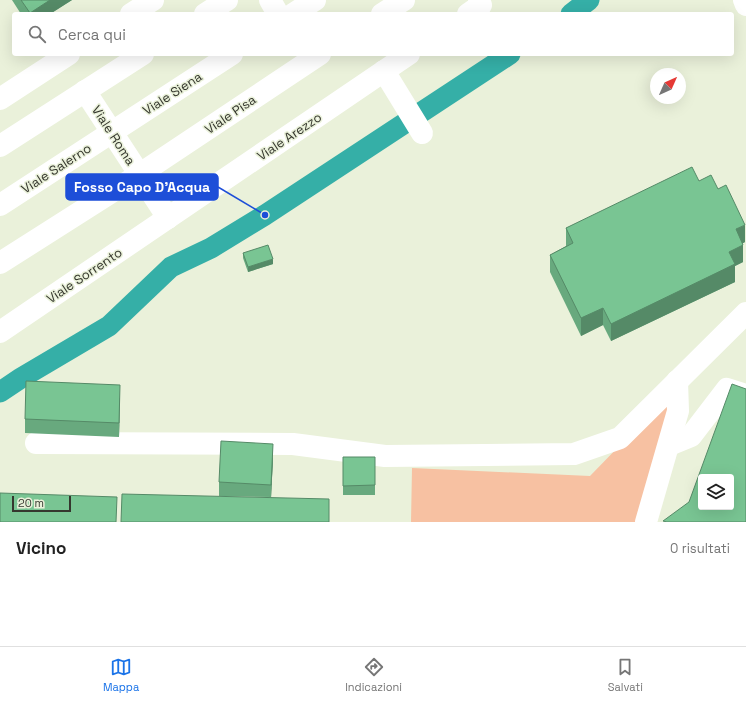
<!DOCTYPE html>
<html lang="it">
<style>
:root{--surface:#fff;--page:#f6f6f6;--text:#222;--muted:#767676;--line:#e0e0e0;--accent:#1a73e8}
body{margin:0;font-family:"Space Grotesk",sans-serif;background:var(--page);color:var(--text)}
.controls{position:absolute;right:12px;bottom:12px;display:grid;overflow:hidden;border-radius:4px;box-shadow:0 4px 16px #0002}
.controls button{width:36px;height:36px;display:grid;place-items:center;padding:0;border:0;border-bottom:1px solid var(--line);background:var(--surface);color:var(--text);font:20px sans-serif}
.compass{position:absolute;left:650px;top:68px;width:36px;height:36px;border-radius:50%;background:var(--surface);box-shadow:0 4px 16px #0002;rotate:45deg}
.scale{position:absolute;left:12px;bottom:10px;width:59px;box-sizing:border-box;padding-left:4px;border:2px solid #35372e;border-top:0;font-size:11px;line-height:14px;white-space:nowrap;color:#35372e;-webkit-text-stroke:3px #eaf1da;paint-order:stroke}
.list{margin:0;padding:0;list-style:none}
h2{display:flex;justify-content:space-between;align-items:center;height:52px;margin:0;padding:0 16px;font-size:17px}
h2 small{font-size:13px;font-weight:400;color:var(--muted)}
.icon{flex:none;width:22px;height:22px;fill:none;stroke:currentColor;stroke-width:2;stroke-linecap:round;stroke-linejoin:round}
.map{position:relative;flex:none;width:746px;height:522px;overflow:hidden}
.search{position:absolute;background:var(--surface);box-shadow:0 4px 16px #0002;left:12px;right:12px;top:12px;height:44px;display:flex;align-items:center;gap:10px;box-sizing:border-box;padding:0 14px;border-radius:4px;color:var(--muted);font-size:15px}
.sheet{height:124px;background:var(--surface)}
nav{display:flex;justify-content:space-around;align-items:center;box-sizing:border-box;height:56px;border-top:1px solid var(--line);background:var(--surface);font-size:11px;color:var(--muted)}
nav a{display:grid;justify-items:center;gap:2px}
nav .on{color:var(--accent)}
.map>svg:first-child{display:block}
</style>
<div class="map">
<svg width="746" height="522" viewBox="0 0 746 522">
<rect width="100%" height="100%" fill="#eaf1da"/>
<path fill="#f7c1a2" d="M660,404L672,409L636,522H411L412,468L590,476Z"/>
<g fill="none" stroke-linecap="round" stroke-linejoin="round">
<g stroke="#35afa7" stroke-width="21">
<path d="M571,14L589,0"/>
<path d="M0,392L21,378L109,326L171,267L211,248L265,215L510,54"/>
</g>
<g stroke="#fff" stroke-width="22">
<path d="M270,0L278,14"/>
<path d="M744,0L746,5"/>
<path d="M131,14L153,0"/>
<path d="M205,14L227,0"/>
<path d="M293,14L315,0"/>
<path d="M382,14L404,0"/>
<path d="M468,14L481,5L479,0"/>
<path d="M384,71L422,133"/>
<path d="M85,91L168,218"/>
<path d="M0,99L69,54"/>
<path d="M0,146L143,54"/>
<path d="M0,205L232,54"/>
<path d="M0,263L140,174L320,54"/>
<path d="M0,332L409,54"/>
<path d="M36,443L293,444L385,456L574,454L620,438L746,313"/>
<path d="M669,445L691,436L727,389L746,395"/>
<path d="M646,522L678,411L677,381"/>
</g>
</g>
<g fill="#68a97e">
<path d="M12,0H72L50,14H21Z"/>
<path d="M699,181L718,189L745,242L743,243V262L735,266V282L611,341L603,325L581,336L550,272V255L566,246V228Z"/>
<path d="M243,253L273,264L248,272L243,258Z"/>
<path d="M120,398L119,437L25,433V419Z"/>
<rect x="343" y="457" width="32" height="38"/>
<path d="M273,458L271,497L219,496V482Z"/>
</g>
<g fill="#558a67">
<path d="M50,0H72L50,14H30V13Z"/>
<path d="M745,225V242L736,247V229Z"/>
<path d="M743,245V262L735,266V282L611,341V324L729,252Z"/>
<path d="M273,259V264L248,272V267Z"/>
<path d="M603,308V325L581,336V318Z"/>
<path d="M120,385V398L119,437V423Z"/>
<path d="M273,444V458L271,499V485Z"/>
</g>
<g fill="#79c593" stroke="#558a67" fill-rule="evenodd">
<path d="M21,0H50L30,13Z"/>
<path d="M692,167L699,181L711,175L718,189L726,185L745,225L736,229L743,245L729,252L735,264L611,324L603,308L581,318L550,255L573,243L566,228Z"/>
<path d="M268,245L273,259L248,267L243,253Z"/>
<path d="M26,381L120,385L119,423L25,419Z"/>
<path d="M732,384L746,389V522H667L663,521L689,502ZM701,477H731V507H701Z"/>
<path d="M221,441L273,444L271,485L219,482Z"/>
<path d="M343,457H375V485L343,486Z"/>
<path d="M0,493L117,497L116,522H0Z"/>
<path d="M122,494L329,499V522H121Z"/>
</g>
<g text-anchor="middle" stroke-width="3" stroke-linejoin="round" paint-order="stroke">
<g font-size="13" fill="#35372e" stroke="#eaf1da">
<text transform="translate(172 93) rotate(-33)" y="5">Viale Siena</text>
<text transform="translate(230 114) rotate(-34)" y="5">Viale Pisa</text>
<text transform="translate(114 135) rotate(57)" y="5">Viale Roma</text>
<text transform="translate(289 136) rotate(-34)" y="5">Viale Arezzo</text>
<text transform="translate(56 168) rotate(-33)" y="5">Viale Salerno</text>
<text transform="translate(84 275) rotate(-34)" y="5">Viale Sorrento</text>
</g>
</g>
<path fill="none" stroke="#1d4ed8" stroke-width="1.5" d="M265 215L218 187"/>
<circle fill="#1d4ed8" stroke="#eaf1da" stroke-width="1.5" cx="265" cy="215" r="4"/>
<rect fill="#1d4ed8" stroke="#1d4ed8" stroke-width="1.5" x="66" y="174" width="152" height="26" rx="4"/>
<g font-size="14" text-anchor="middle" font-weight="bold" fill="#fff">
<text x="142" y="192">Fosso Capo D'Acqua</text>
</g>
</svg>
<div class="controls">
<button><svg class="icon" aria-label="layers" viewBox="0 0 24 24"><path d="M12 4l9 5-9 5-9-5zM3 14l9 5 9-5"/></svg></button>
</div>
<svg class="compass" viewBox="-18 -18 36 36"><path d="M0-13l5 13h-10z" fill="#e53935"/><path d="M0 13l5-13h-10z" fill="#767676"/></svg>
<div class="scale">20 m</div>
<div class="search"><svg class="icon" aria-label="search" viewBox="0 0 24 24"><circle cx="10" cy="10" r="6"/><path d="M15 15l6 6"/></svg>Cerca qui</div>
</div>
<section class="sheet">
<h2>Vicino<small>0 risultati</small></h2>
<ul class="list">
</ul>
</section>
<nav>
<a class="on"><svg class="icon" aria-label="map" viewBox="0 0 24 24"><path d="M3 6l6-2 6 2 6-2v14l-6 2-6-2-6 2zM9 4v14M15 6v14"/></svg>Mappa</a>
<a><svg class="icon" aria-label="directions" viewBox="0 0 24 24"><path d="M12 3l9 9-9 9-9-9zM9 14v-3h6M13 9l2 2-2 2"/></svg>Indicazioni</a>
<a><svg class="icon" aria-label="saved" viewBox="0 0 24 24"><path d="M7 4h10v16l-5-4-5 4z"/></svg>Salvati</a>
</nav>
